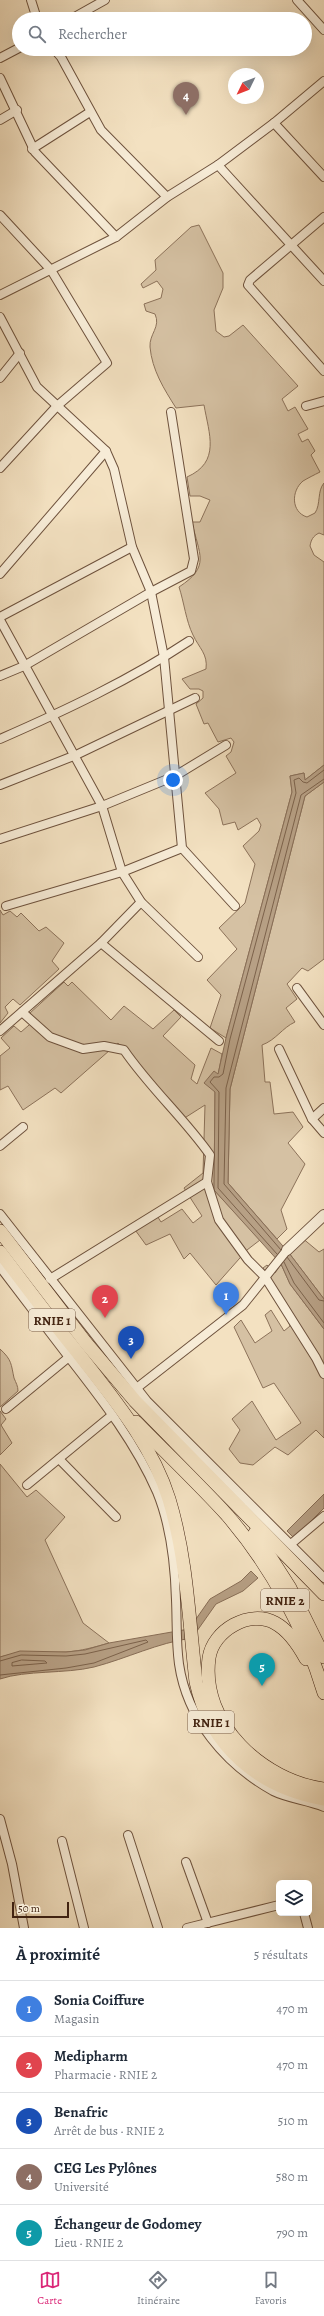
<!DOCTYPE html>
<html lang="fr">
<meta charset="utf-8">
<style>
:root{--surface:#fff;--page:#f2f2f3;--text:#1f2937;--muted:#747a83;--line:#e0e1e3;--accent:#db2777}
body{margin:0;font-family:Alegreya,serif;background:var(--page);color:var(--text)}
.controls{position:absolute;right:12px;bottom:12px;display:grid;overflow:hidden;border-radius:6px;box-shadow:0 4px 16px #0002}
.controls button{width:36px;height:36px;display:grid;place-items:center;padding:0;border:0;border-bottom:1px solid var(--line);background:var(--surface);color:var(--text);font:20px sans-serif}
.compass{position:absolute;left:228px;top:68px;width:36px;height:36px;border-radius:50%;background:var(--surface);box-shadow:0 4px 16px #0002;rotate:227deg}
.scale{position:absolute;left:12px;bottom:10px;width:57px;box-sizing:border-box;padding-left:4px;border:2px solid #422311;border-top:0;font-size:11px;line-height:14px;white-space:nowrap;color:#422311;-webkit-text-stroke:3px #f7ecd7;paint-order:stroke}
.you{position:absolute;left:173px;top:780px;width:14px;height:14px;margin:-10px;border:3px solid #fff;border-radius:50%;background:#1a73e8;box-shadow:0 0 0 6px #1a73e833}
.badge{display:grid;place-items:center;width:26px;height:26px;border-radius:50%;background:var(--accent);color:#fff;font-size:13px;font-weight:700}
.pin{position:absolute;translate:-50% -33px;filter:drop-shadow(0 1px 2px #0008)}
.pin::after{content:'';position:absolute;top:21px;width:14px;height:12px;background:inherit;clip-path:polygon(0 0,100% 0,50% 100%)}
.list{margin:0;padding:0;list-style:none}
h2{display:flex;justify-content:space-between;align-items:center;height:52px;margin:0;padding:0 16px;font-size:17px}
h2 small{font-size:13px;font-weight:400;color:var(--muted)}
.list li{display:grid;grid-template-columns:26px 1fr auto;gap:12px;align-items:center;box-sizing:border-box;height:56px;padding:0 16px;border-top:1px solid var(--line)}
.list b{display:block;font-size:15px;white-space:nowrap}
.list p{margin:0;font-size:13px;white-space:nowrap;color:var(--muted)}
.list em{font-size:13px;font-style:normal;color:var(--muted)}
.icon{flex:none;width:22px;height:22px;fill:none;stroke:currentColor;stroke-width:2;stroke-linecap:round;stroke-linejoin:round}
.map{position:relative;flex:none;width:324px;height:1928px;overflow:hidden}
.search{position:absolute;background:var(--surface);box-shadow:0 4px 16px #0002;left:12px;right:12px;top:12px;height:44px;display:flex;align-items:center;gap:10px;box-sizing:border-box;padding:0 14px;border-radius:22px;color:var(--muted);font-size:15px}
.sheet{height:332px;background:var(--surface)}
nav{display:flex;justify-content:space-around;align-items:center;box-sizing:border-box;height:56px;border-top:1px solid var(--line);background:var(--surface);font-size:11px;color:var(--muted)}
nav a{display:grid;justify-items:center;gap:2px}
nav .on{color:var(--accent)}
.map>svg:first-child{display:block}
</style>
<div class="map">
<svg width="324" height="1928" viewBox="0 0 324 1928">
<rect width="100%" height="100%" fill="#f3e1c1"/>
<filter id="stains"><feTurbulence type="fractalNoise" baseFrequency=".005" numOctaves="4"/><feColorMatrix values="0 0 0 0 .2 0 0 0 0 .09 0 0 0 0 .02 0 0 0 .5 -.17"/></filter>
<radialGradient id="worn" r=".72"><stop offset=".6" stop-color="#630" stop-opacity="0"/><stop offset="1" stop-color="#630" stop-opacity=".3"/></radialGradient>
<g fill="#d5c1a3" stroke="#8c725a">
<path d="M199,225L223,273V288L214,310L216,331L224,337L229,336L243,325L298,386L282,399L288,411L295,407L308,429L298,434L302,442L308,439L315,451L311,455L320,472C314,475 308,478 303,481C291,491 291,512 307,517L315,513C321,504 317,491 324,483V535L319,533C313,536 311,540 310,546L314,555L324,562V765L305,780L304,773L290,776L292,792L226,1038L210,1028L221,995L207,980L237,949L219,928L245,903L255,864L243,846L259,831L261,825L257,818L238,830L235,822L223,825L219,809L205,793L236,773L226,756L231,752L234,742L231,738L218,742L208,723L204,724L196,704L203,698V691L199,689H190L182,679L206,669C208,654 199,648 193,635C186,621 184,602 179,587C211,566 199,555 192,522H200L210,500L200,496H190L187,477C221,462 209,434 204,405L176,408C164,389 152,370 150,347C149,334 161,327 155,314L146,311L144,304L161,298L163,289L157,281L143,288L141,284L156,270L155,260L191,227Z"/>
<path d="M324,782V959L308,971L302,968L287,984L297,999L286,1008L295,1022C282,1028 276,1040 262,1045L265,1082H270L274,1114L293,1112L303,1127L288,1143L305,1164L281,1210L287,1229L277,1239L228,1183L230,1089L305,796Z"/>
<path d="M0,910L3,915L10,911L17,917L21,913L39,931L46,927L64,943L52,961L59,969L20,1005L13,999L5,1007L8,1013L0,1023Z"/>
<path d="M64,982L68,986L72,982L111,1020L124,1006L153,1029L174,1010L181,1017L163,1036L195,1065L191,1079L197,1084L211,1048L222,1054L215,1092L214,1190L260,1240L247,1250L216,1285L190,1253L184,1259L170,1234L146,1245L133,1227L154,1211L161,1222L182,1209L193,1223L202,1216L184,1188L203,1173L205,1105L183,1119L118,1043L61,1093L55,1088L23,1110L8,1086L0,1090V1056L10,1048L1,1038L14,1026L21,1032L36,1019L30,1013Z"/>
<path d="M301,1237L319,1252L324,1249V1299L289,1253Z"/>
<path d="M281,1264L290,1284L324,1329V1438L316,1430L288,1455L275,1447L253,1465L240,1463L229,1449L240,1430L232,1419L252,1401L276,1440L301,1423L274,1383L263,1388L234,1327L241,1320L255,1343L272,1331L265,1315L271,1310L284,1331L290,1326L282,1305L285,1302L263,1268L267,1265L275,1273Z"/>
<path d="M0,1349C12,1360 11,1364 14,1378C16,1383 18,1386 18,1391L0,1407Z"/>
<path d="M0,1411L6,1419L1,1425L12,1443L0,1455Z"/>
<path d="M0,1464L27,1497L36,1490L65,1517L45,1540L83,1623L109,1643C95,1647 81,1651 66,1652C40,1653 26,1650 0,1657Z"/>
</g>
<g fill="#b7a085" stroke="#886e57">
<path d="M324,765V782L305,796L230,1089L228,1183L289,1253L324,1299V1329L290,1284L281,1264L214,1190L215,1092L204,1083L214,1071L218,1074L226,1038L292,792L290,776L304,773L305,780Z"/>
<path d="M324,1494V1508L294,1538L287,1531Z"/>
<path d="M251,1571L258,1578L243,1591L216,1604L192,1638C157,1643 128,1658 94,1667C65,1674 26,1670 0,1679V1657L20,1651L66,1652L85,1650L109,1643L189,1629L210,1599L241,1581Z"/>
</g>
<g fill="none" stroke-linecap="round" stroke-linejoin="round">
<g stroke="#7c624b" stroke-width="1">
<path d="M281,1250L224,1184L226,1088L301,795L324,779"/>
<path d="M277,1254L218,1188L219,1092L210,1082L214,1077H219L223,1074L230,1039L296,793L294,780L299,778L303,782L307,783L324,770"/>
<path d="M287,1257L319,1300L324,1301"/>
<path d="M284,1262L294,1283L324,1323"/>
<path d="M22,1660L45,1661L47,1663L12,1666V1663Z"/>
<path d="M0,1661L21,1655L66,1656L85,1654L146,1640L148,1642L94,1663L66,1668L0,1675"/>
</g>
<g stroke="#6e523d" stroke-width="10">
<g id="minor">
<path d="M31,0L37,19"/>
<path d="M297,0L324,30"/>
<path d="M71,19L105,0"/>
<path d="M54,49L61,57L101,130L167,197"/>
<path d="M0,58L19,48"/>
<path d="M0,78L35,152L116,237"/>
<path d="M0,120L17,110"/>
<path d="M274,123L324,177"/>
<path d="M32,149L90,112"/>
<path d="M218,165L324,281"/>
<path d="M0,215L51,270L107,363L57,406L0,468"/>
<path d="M324,217L250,280L248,285L324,371"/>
<path d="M0,295L116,237L167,197L218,165L274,123L324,81"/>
<path d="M0,317L37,387L106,451L114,469L132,547L151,592L164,657L182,848L235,906"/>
<path d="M0,378L20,353"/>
<path d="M306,406L324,401"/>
<path d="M0,574L106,451"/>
<path d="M0,617L132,547"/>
<path d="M0,620L102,806L122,872L141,902L198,957"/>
<path d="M0,676L24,666L151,592L191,571L194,559L171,412"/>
<path d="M0,739C64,711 130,680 189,641"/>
<path d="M0,785L76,755L195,698"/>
<path d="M0,839L102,806L175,776L226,745"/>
<path d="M6,906L122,872L182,848"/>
<path d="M101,943L219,1041"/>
<path d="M297,988L324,1025"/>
<path d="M22,1012L50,1037L83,1049L104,1046L124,1050C150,1088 184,1118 210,1155L207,1182L219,1220L248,1260L265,1277L316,1358L324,1374"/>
<path d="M0,1031L101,943L141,902"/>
<path d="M279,1049L312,1119L324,1133"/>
<path d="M312,1119L324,1108"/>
<path d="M0,1146L23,1127"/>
<path d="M0,1214L147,1401L324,1578"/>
<path d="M0,1267C24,1298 47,1329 71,1360C103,1401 136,1444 157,1492C171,1526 175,1563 176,1600C177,1621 176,1642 179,1664C187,1719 225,1764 273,1791C289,1799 308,1800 324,1807"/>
<path d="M50,1279L207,1182"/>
<path d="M138,1387L243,1305L287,1250"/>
<path d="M6,1409L69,1357"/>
<path d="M59,1459L116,1517"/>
<path d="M27,1485L112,1415"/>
<path d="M291,1544L324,1516"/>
<path d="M0,1819L12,1864L24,1928"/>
<path d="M128,1835L158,1928"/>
<path d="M62,1841L84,1928"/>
<path d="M186,1862L208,1923"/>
<path d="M304,1913L308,1928"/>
<path d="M187,1928L279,1905"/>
</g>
</g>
<g stroke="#6e523d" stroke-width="12">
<path id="tertiary" d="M287,1250L324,1215"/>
</g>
<g stroke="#422311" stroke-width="14">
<g id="trunk">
<path d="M0,1231L86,1343L135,1401L324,1594"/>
<path d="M0,1252C26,1286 51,1320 78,1353C113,1398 152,1444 169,1499C187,1558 189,1621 196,1682C210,1747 260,1788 324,1799"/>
<path d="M136,1422C166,1453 198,1483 227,1515C271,1566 305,1629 324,1693"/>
<path d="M255,1533L290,1588L324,1657"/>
<path d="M306,1659C299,1646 288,1630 275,1623C250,1609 213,1630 209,1658C200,1724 263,1781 324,1789"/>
</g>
</g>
<use href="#minor" stroke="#f7ecd7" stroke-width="8"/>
<use href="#tertiary" stroke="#f7ecd7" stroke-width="10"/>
<use href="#trunk" stroke="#f3e1c1" stroke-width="13"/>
</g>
<g text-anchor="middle" stroke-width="4" stroke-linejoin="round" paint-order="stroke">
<g fill="#f7ecd7" stroke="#785f4c" stroke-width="1">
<rect x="29" y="1309" width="46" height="22" rx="3"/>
<rect x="261" y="1589" width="48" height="22" rx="3"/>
<rect x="188" y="1711" width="46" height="22" rx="3"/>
</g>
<g font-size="13" font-weight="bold" fill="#422311">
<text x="52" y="1325">RNIE 1</text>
<text x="285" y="1605">RNIE 2</text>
<text x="211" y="1727">RNIE 1</text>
</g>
</g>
<rect width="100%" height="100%" filter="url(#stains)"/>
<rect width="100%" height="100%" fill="url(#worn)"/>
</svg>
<div class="controls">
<button><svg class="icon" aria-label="layers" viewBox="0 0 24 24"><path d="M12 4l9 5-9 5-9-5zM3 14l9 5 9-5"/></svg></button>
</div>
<svg class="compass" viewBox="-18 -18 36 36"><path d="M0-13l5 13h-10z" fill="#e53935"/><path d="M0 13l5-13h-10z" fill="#747a83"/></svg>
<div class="scale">50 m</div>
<div class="you"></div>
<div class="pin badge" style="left:226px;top:1315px;background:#3f7fe0">1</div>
<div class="pin badge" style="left:105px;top:1318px;background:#e0444e">2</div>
<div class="pin badge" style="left:131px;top:1359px;background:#1a4fb4">3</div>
<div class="pin badge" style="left:186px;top:115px;background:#8d6e63">4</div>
<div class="pin badge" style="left:262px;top:1686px;background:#0f9aa8">5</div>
<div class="search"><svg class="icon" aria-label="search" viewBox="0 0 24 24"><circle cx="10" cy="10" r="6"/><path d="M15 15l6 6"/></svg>Rechercher</div>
</div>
<section class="sheet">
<h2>À proximité<small>5 résultats</small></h2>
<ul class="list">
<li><span class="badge" style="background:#3f7fe0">1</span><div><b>Sonia Coiffure</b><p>Magasin</p></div><em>470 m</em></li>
<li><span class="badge" style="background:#e0444e">2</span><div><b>Medipharm</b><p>Pharmacie · RNIE 2</p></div><em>470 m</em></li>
<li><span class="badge" style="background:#1a4fb4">3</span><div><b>Benafric</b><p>Arrêt de bus · RNIE 2</p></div><em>510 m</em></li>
<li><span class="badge" style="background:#8d6e63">4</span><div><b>CEG Les Pylônes</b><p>Université</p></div><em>580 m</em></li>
<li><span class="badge" style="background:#0f9aa8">5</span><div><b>Échangeur de Godomey</b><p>Lieu · RNIE 2</p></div><em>790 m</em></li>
</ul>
</section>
<nav>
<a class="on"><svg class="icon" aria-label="map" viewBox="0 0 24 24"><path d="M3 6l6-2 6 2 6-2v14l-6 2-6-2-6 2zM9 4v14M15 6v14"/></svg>Carte</a>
<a><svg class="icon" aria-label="directions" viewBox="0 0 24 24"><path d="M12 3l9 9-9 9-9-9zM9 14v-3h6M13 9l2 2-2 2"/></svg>Itinéraire</a>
<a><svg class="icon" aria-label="saved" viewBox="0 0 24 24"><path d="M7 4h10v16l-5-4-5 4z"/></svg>Favoris</a>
</nav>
